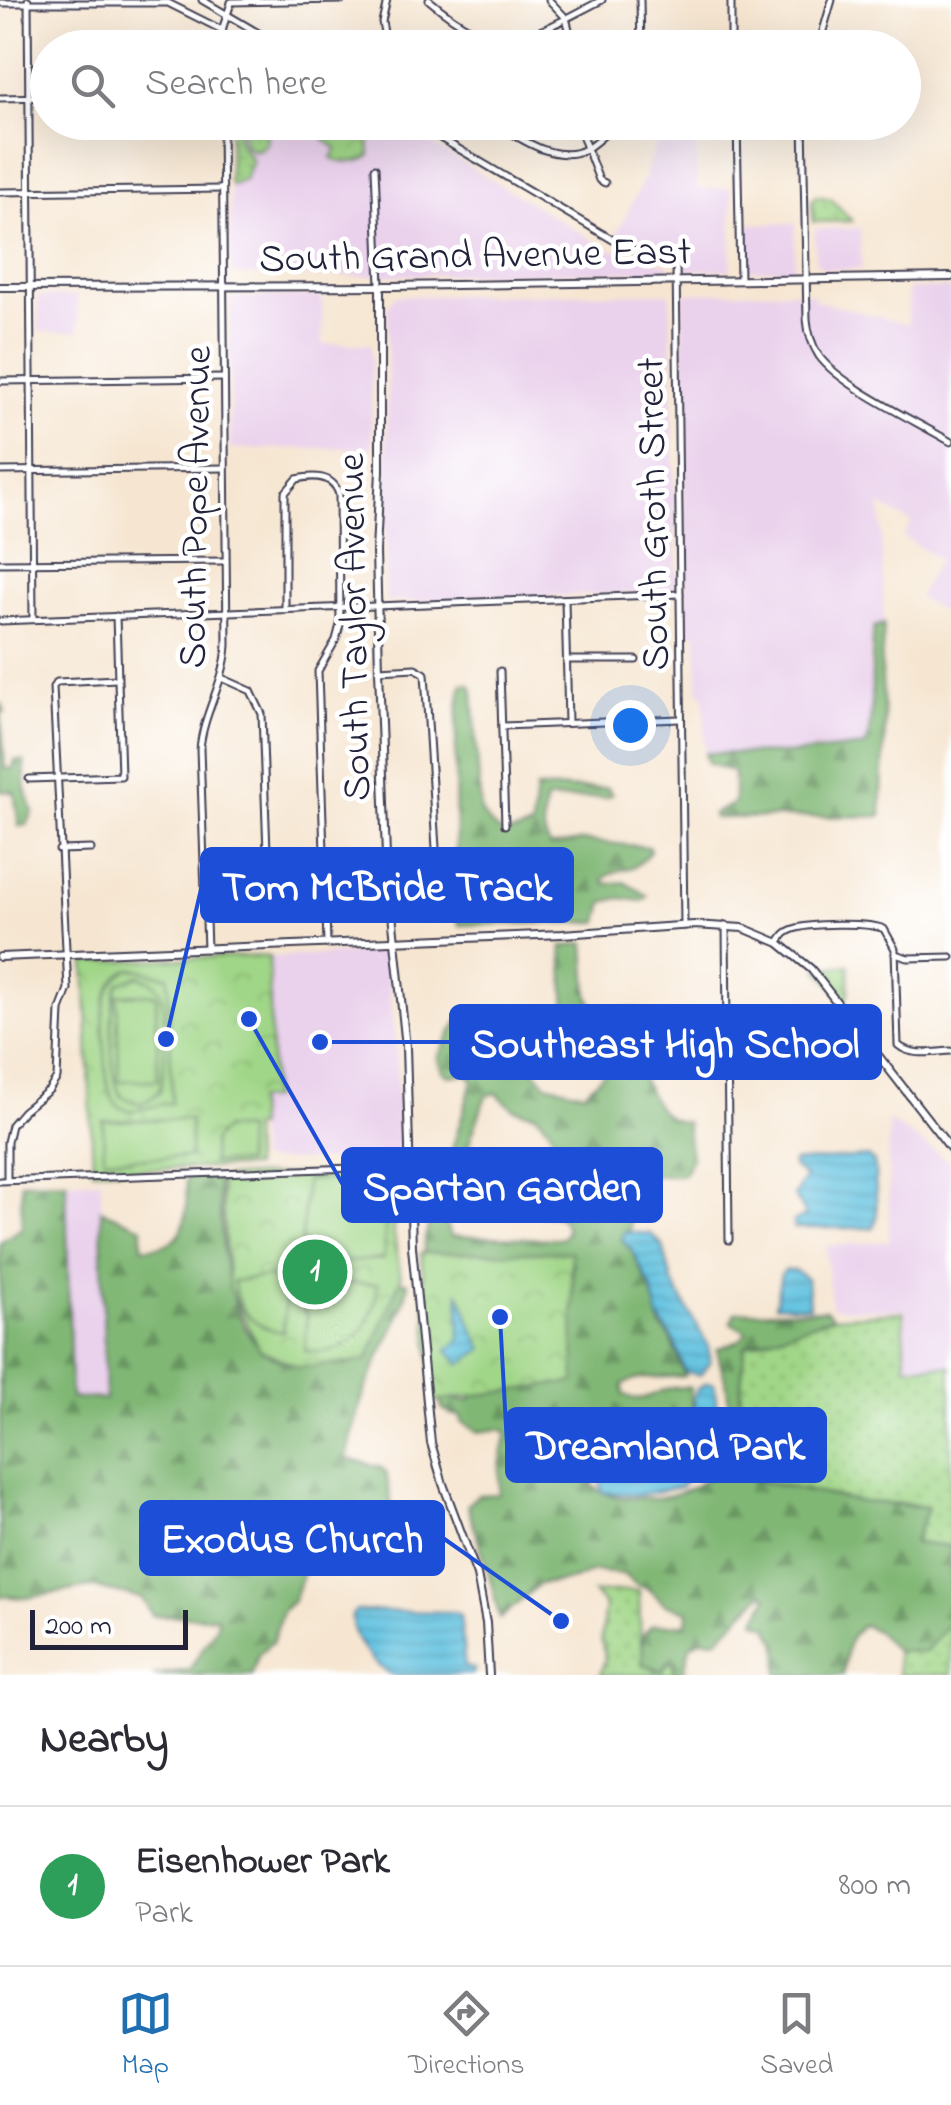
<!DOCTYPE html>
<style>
:root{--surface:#fff;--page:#f7f7f7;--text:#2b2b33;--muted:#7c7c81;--line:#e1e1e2;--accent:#1f6fb2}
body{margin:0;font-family:"Indie Flower",sans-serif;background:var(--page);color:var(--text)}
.scale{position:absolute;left:30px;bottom:25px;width:158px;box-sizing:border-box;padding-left:10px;border:5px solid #22223b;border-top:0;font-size:28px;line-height:35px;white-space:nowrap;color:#22223b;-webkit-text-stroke:8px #fff;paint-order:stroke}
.you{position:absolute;left:630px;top:725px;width:35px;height:35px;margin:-25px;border:8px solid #fff;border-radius:50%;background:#1a73e8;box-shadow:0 0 0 15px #1a73e833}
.badge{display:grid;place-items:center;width:65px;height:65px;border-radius:50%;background:var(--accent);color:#fff;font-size:32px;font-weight:700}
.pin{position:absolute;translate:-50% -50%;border:5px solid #fff;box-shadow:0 2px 10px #0006}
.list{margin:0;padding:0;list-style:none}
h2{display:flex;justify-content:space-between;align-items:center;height:130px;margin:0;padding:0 40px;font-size:42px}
h2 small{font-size:32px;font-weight:400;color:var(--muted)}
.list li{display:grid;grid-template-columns:65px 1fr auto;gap:30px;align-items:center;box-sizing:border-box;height:160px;padding:0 40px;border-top:2px solid var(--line)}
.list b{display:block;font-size:38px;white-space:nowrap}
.list p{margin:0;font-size:32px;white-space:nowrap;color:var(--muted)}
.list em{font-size:32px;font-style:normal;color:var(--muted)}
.icon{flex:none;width:55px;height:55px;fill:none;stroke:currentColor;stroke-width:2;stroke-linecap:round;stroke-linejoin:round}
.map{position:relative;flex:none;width:951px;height:1675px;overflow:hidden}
.search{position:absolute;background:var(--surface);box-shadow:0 10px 40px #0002;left:30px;right:30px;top:30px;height:110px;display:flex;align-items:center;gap:25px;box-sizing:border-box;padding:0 35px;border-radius:55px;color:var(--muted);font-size:38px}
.sheet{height:290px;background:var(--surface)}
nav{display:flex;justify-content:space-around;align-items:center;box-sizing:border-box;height:140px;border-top:2px solid var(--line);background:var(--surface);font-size:28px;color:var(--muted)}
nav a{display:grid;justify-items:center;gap:5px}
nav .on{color:var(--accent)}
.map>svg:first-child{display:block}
</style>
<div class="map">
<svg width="951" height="1675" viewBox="0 0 951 1675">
<defs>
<pattern id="grass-dots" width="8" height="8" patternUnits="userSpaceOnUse" patternTransform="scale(2.5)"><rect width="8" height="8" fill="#a0d687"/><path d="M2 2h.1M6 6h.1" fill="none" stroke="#8ab775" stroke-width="1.8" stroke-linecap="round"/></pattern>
<pattern id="forest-firs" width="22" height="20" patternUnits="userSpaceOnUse" patternTransform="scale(2.5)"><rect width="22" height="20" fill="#80b774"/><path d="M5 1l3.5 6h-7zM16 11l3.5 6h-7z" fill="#689460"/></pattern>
<pattern id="park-crowns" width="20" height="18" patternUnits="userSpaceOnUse" patternTransform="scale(2.5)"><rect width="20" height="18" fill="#a0d687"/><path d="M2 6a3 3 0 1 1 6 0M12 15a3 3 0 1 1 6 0" fill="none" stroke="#8ab775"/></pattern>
<pattern id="water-rules" width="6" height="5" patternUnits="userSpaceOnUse" patternTransform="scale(2.5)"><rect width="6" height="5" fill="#62c2e0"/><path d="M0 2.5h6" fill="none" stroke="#55a6c1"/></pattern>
</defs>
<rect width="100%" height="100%" fill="#fff"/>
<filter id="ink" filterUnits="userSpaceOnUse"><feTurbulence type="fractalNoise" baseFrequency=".01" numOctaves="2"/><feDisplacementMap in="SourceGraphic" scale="20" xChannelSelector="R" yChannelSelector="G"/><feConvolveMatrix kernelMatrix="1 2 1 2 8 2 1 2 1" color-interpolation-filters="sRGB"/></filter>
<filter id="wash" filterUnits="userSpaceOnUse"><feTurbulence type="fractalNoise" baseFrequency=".0048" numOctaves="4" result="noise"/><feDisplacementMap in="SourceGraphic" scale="40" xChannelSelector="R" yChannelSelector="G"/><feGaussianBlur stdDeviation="2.25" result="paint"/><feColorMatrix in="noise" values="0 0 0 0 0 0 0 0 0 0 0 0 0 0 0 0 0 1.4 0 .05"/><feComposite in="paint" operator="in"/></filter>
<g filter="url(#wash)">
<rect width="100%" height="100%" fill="#f6e6d1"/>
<g fill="#ead1ec">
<path d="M229,123H396L606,248L667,264L670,268L668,271L351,276L231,275Z"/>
<path d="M663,123H696L697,189L732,188L731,270H683L677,254L616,235L642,184Z"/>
<path d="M795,223L794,269L748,270L745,224Z"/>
<path d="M860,228L862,269H823L815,260V229Z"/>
<path d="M951,288V617L918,597L939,559L903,537L912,523L881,505L884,624L872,625L870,661L872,719L866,746L793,754L705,753L704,696L698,689L697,633H686L683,296L685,293L792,291L814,294L815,300L908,325V289Z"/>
<path d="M670,293L677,584L661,592L386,602L388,306L395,296Z"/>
<path d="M38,296H77L78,332H39Z"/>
<path d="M276,296L322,297L323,344H371L372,448L230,449V298Z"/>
<path d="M386,952L396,1051L399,1159L259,1161L256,1100L272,1099L269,957Z"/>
<path d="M888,1120L951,1163V1365L906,1366L905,1310L831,1308L826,1246L889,1241Z"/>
<path d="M101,1180L106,1399H71L66,1181Z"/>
</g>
<g fill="url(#grass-dots)" stroke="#617c61" stroke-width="2.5">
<path d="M230,123H246L241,128L238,140L252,161L244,180L232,185L229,183Z"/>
<circle cx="255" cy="138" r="12"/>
<path d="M816,196L831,199L852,221L813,222L812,200Z"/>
<path d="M849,965V993L845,1001L818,969Z"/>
<path d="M903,1312L906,1366H951V1547L914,1543L928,1508L910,1504L862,1502L752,1479C731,1442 741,1388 745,1346L833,1317Z"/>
<path d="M639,1590L641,1645L653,1669L657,1671L668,1662L674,1663V1675H600L605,1658L601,1639L605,1605L593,1593Z"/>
<path d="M948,1621H951V1675H898L896,1651L925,1652Z"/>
</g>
<g fill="url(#forest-firs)" stroke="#516c58" stroke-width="2.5">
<path d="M884,624L881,665L885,724L881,816L714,818L713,814L734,803V772L708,763L705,753L793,754L866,746C876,707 869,667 874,627Z"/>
<path d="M463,684H470L473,691L481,812C499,836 503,837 532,827L536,789L607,788L612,794L607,797L546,800C542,817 541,831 550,847L584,841L649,847L650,851C632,877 621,863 604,879L606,884L624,882L648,896L642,901L620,898L604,902L599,922L459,925L456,904C457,869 451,704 463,684Z"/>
<path d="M0,702L5,712L1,714L5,768L13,769L15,760L24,761L26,789L33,813L26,825L19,826L14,792L0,791Z"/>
<path d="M585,943L588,994L593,1007C614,1016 633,1001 650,1017L633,1043L646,1053L639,1074C653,1096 658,1123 686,1122L691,1159L685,1173L679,1175H633L630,1184V1230L625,1232L622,1240L631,1250L652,1291L661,1327L671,1338L685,1376C660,1379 645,1374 623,1384V1394C641,1404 646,1397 664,1390C671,1387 682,1387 690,1387L694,1424L691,1440C668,1443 658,1427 635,1434L633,1444L640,1457L629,1466L615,1462L598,1464L592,1472L593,1486C610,1500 632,1498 653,1498C675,1497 708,1484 719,1464C730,1445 730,1408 727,1387C724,1374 719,1362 717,1349L739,1341L747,1332L731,1323L735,1312L826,1310L833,1317L745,1346C741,1388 731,1443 752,1480L862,1502L928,1507L914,1543L951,1547V1621L925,1652L896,1651L878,1632L863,1625C845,1638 846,1654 843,1675H779L778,1644L768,1626L755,1621L768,1597L763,1593L716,1640L701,1639L690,1646L683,1675H674V1663L668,1662L663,1671L642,1664L643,1635L652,1625L687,1624L688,1611L665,1604L649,1589L635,1584L623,1574L593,1571L574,1580L539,1584L500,1619L488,1571L467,1505L478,1495L499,1494L500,1465L507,1432L500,1429L478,1432L462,1422L461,1416L450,1414L442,1408L439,1398L450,1390L455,1401L471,1400L473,1389L572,1359L573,1264L569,1257L424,1254V1242L434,1204L433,1191L436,1180L449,1165L455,1176C448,1194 440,1219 451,1236L555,1239L563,1238L567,1230C560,1210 547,1215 529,1213C507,1178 591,1163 536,1114L514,1109L496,1093L486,1096L468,1146L460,1157H453V1146L473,1080L466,1074L448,1076L443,1071L438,1057L458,1021L498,1022L546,1084L584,1093C600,1078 616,1067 605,1044L579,1036L566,1010L562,947Z"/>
<path d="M217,1176C223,1231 220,1346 288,1363C295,1364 304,1363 312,1363L392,1279L408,1283C403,1313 390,1335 377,1362C363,1392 352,1426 347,1459L380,1467L386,1472L395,1525L400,1534L328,1536L319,1557L308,1558L293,1601L282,1611L273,1641L258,1655L252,1675H153L189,1670L216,1627L217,1617L152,1615L142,1598L90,1587L26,1598L0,1596V1242L22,1228L21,1182L66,1181L71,1398L105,1399L101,1210L142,1227V1247C191,1250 187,1214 186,1177Z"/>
</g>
<g fill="url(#park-crowns)" stroke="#617c61" stroke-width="2.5">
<path d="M328,123H369L370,156C360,163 342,164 332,158L337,148L324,140L323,132Z"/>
<path d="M254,956L269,957L272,1099L256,1100L257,1127L252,1128L253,1167L93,1170L85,962Z"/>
<path d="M399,1171L393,1229L401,1277L367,1361L299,1367L260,1350L229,1288L220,1177Z"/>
<path d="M571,1252L575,1382L434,1401L421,1253Z"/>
</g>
<g fill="#a0d687" stroke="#617c61" stroke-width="2.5" fill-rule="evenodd">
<path d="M129,969C144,968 154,976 168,976L172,1103C146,1103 115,1130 107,1080C106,1046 91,986 129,969ZM139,976C147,978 154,981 159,989C167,1003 166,1080 158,1094L140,1104L122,1097C109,1080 108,1001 119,983Z"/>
<path d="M156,994L158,1080L119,1081L117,995Z"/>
<path d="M190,1119V1157L104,1159L103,1121Z"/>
<path d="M225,1128L246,1130L245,1163H212L213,1140Z"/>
<path d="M349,1179C392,1191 385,1222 384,1259L306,1265L300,1259L306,1180Z"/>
<path d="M304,1275H331L341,1283L378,1284C374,1326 351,1357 305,1351L307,1316L301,1306L300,1280Z"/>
<path d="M266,1277L287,1280L283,1332C252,1327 238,1312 233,1281Z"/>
</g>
<g fill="url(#water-rules)" stroke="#42728e" stroke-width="2.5">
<path d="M868,1157L874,1162L875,1169L877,1218L873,1228H794L793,1222L806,1215L794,1196L805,1177L793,1167V1162Z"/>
<path d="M628,1232L651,1234L663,1246L672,1281L708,1345L710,1362L700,1375L685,1372L675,1342L659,1319L652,1290L632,1250L623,1242V1235Z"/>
<path d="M785,1270L796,1271L807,1279L809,1307L775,1305L781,1274Z"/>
<path d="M459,1293C470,1311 470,1331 483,1349L461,1364L447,1350L460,1340Z"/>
<path d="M707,1383L714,1384L715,1389L720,1447L717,1455L701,1462L680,1487L639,1495L602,1492L600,1478L604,1473L639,1481L648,1468L667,1473L691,1449C692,1440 695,1431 696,1422C697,1405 686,1392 707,1383Z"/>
<path d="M357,1611L454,1612L460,1615L465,1667L475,1669L473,1674L393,1675C373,1666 350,1638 352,1615Z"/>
</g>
</g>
<g filter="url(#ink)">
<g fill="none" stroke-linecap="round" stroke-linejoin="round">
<g stroke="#423f52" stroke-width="9">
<g id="street">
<path d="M28,0L33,619"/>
<path d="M202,0L284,48"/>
<path d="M429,0C503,62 525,39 602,0"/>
<path d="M549,0L566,18L574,48"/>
<path d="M640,0L641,48"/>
<path d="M731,0V48"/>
<path d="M231,2L343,0"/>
<path d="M0,3H168L222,30"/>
<path d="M221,48L223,27L231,3"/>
<path d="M387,48L382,22L387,0"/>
<path d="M818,48L832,0"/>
<path d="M0,98L48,97"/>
<path d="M413,122L613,240L629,248L671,258L676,263L684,926"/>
<path d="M493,122C518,137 555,165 586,149C597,143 608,131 618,122"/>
<path d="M577,122L599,180L605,183"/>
<path d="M737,122L740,279"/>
<path d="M803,122L807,319C808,333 812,345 819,356C840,386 918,422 951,442"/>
<path d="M375,168L380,285"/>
<path d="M0,192L222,189"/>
<path d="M0,381L224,378"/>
<path d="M0,471L224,468"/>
<path d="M0,563L225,561"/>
<path d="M565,599L568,723"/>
<path d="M285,610V493L297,479C314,475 334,475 339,495L340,625L336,640L318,671L327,943"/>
<path d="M0,621L680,594"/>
<path d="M567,660H636"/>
<path d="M379,670L415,668L424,673"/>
<path d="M500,671L505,825"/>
<path d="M222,678L251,691L262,714L267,852C272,886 294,893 324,893"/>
<path d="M503,726L680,719"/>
<path d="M29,779L121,776L116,616"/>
<path d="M59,850L91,849"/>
<path d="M388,874L429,872L437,864L425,674"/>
<path d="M726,925L729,1240"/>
<path d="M779,942C783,936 784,933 791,930C807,923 869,922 884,929L895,949L898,1045C912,1057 934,1052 951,1051"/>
<path d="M207,949L200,749C203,713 225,682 227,645L222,122"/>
<path d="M895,954L908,958L951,957"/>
<path d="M7,1180V1142L11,1125L23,1111L49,1090L57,1078L60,1010L68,989L53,687L57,682L117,679"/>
<path d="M0,1181L408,1166"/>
</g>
</g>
<g stroke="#423f52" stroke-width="10">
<g id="secondary">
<path d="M0,287L392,286L951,277"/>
<path d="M380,287V471L376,552L379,670L386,856L406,1047L412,1247L431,1443L443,1484L477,1575L486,1623L489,1675"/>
<path d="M0,957L562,934L694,925L743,928L779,943L811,969L951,1149"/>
</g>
</g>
<use href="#street" stroke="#fff" stroke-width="5"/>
<use href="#secondary" stroke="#fff" stroke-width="6"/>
</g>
</g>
<g text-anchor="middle" stroke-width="9" stroke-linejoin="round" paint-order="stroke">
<g font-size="40" fill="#22223b" stroke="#fff">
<text transform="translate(475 253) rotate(-1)" y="14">South Grand Avenue East</text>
<text transform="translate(193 507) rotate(-89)" y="14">South Pope Avenue</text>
<text transform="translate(651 514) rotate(-91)" y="14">South Groth Street</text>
<text transform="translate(352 627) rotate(-91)" y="14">South Taylor Avenue</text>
</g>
</g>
<path fill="none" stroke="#1d4ed8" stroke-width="4" d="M166 1039L202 885M320 1042L451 1042M249 1019L343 1185M500 1317L507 1445M561 1621L443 1538"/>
<g fill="#1d4ed8" stroke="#fff" stroke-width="4">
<circle cx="166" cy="1039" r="10"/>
<circle cx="320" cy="1042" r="10"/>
<circle cx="249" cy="1019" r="10"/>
<circle cx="500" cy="1317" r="10"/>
<circle cx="561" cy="1621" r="10"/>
</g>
<g fill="#1d4ed8" stroke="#1d4ed8" stroke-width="4">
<rect x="202" y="849" width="370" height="72" rx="10"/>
<rect x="451" y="1006" width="429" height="72" rx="10"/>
<rect x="343" y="1149" width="318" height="72" rx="10"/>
<rect x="507" y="1409" width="318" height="72" rx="10"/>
<rect x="141" y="1502" width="302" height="72" rx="10"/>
</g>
<g font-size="42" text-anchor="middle" font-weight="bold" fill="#fff">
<text x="387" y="900">Tom McBride Track</text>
<text x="665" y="1057">Southeast High School</text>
<text x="502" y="1200">Spartan Garden</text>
<text x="666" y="1459">Dreamland Park</text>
<text x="292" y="1552">Exodus Church</text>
</g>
</svg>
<div class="scale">200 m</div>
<div class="you"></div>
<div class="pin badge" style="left:315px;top:1272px;background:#2e9e5b">1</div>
<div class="search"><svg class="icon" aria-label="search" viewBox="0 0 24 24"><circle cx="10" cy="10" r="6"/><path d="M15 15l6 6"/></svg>Search here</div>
</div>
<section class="sheet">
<h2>Nearby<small></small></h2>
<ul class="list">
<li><span class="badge" style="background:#2e9e5b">1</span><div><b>Eisenhower Park</b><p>Park</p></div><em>800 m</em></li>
</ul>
</section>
<nav>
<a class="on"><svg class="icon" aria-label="map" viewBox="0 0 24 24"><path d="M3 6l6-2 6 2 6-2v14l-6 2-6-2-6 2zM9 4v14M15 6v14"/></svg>Map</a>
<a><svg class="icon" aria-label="directions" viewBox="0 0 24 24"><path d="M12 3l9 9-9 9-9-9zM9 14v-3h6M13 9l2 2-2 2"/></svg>Directions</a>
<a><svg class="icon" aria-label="saved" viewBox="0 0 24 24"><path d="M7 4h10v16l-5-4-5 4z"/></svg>Saved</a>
</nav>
